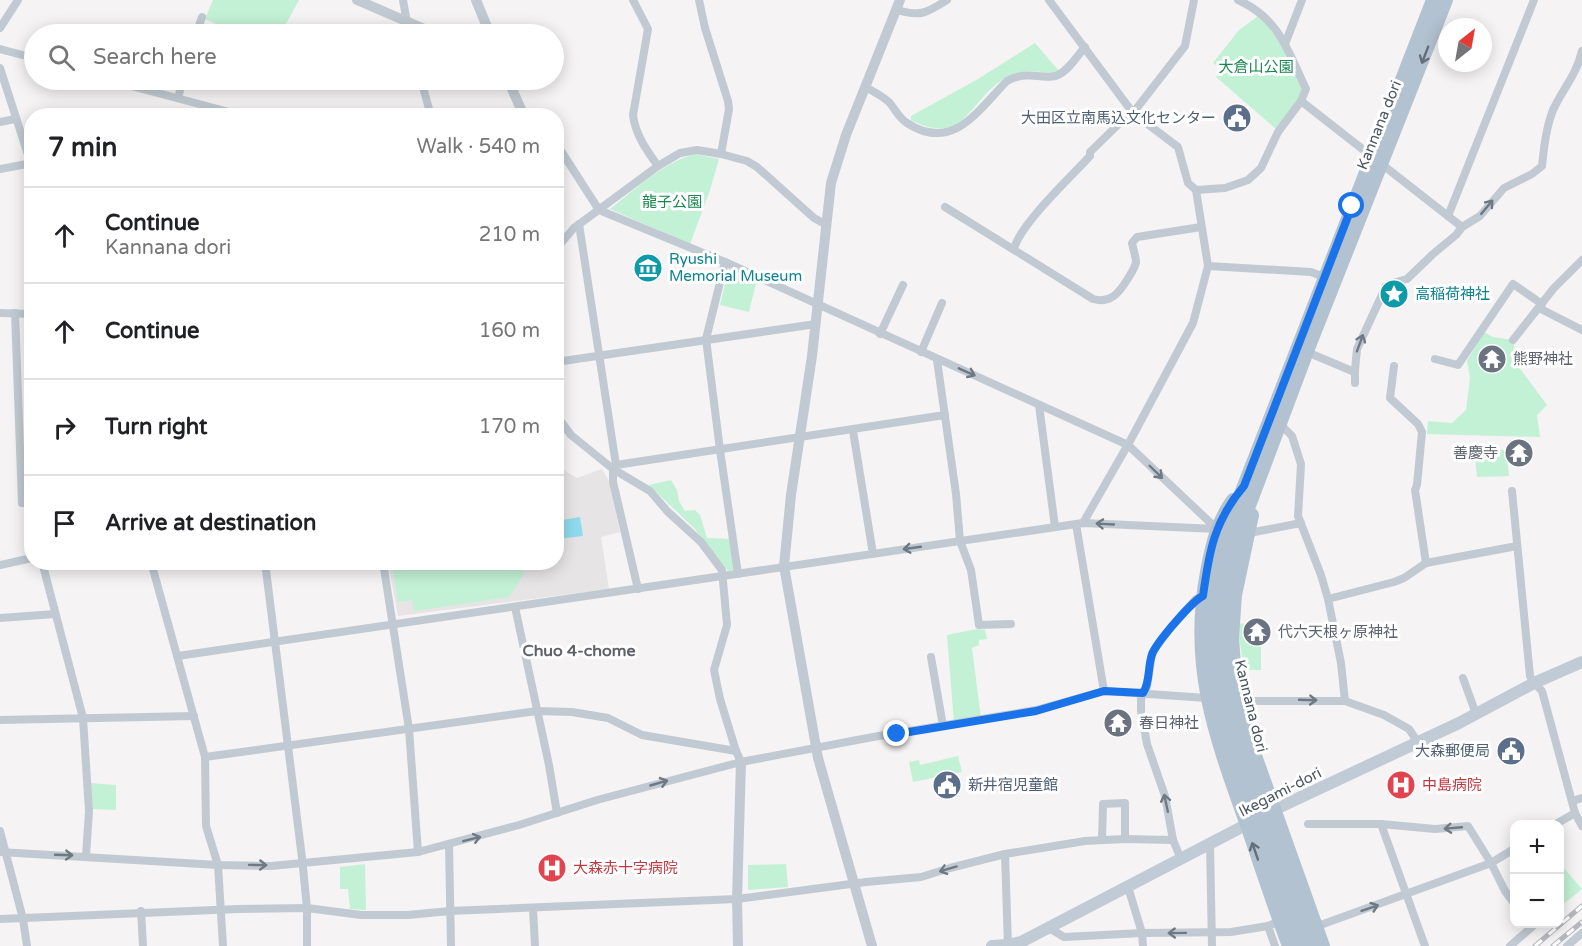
<!DOCTYPE html>
<meta charset="utf-8">
<style>
:root{--surface:#fff;--page:#f2f2f2;--text:#202124;--muted:#757577;--line:#e0e0e0}
body{margin:0;font-family:"Varela Round","Noto Sans JP",sans-serif;background:var(--page);color:var(--text)}
.controls{position:absolute;right:18px;bottom:18px;display:grid;overflow:hidden;border-radius:12px;box-shadow:0 3px 15px #0003}
.controls button{width:54px;height:54px;display:grid;place-items:center;padding:0;border:0;border-bottom:2px solid var(--line);background:var(--surface);color:var(--text);font:30px sans-serif}
.compass{position:absolute;left:1438px;top:18px;width:54px;height:54px;border-radius:50%;background:var(--surface);box-shadow:0 3px 15px #0003;rotate:31deg}
.stop{position:absolute;width:18px;height:18px;margin:-14px;border:4px solid #1a73e8;border-radius:50%;background:#fff}
.stop.end{background:#1a73e8;border-color:#fff;box-shadow:0 2px 6px #0008}
.list{margin:0;padding:0;list-style:none}
h2{display:flex;justify-content:space-between;align-items:center;height:78px;margin:0;padding:0 24px;font-size:26px}
h2 small{font-size:20px;font-weight:400;color:var(--muted)}
.list li{display:grid;grid-template-columns:39px 1fr auto;gap:18px;align-items:center;box-sizing:border-box;height:96px;padding:0 24px;border-top:2px solid var(--line)}
.list b{display:block;font-size:22px;white-space:nowrap}
.list p{margin:0;font-size:20px;white-space:nowrap;color:var(--muted)}
.list em{font-size:20px;font-style:normal;color:var(--muted)}
.icon{flex:none;width:33px;height:33px;fill:none;stroke:currentColor;stroke-width:2;stroke-linecap:round;stroke-linejoin:round}
.map{position:relative;flex:none;width:1582px;height:946px;overflow:hidden}
.search{position:absolute;background:var(--surface);box-shadow:0 3px 15px #0003;left:24px;top:24px;width:540px;height:66px;display:flex;align-items:center;gap:15px;box-sizing:border-box;padding:0 21px;border-radius:33px;color:var(--muted);font-size:22px}
.panel{position:absolute;background:var(--surface);box-shadow:0 3px 15px #0003;left:24px;top:108px;width:540px;height:462px;border-radius:24px}
.map>svg:first-child{display:block}
</style>
<div class="map">
<svg width="1582" height="946" viewBox="0 0 1582 946">
<rect width="100%" height="100%" fill="#f5f3f3"/>
<path fill="#e6e4e5" d="M557,466L577,478L602,469L609,481L620,532L601,537L609,589L398,616L388,563L556,562Z"/>
<g fill="#c3f1d5">
<path d="M213,0H299L282,31L284,34H238L205,19Z"/>
<path d="M1257,17L1273,29L1304,89L1300,98L1276,129L1216,77L1222,70L1213,63L1239,30Z"/>
<path d="M1035,43L1059,71C1043,76 1030,66 1009,76C970,95 967,149 911,120V116L978,79Z"/>
<path d="M696,154L719,159L710,190L690,244L610,209C636,189 663,162 696,154Z"/>
<path d="M729,268L757,279L749,312L720,305Z"/>
<path d="M1484,332L1493,337L1513,340L1518,366L1547,405L1537,415L1540,437L1427,434L1428,421L1452,423L1466,410L1470,378L1467,361Z"/>
<path d="M1474,448L1506,450L1509,476L1477,477Z"/>
<path d="M671,480L677,490L679,501L685,511L695,510L700,515L707,538L730,539L735,570L728,571L695,529L649,485Z"/>
<path d="M392,563H521L523,576L509,597L414,611L412,600L398,602Z"/>
<path d="M1237,623L1261,626V670H1244Z"/>
<path d="M977,629L985,630L987,639L979,640V645L972,648L981,718L954,723L947,635Z"/>
<path d="M958,756L962,772L913,782L909,762L919,760L920,765Z"/>
<path d="M91,783L116,785V810L92,809Z"/>
<path d="M365,864L366,910L350,909L348,889H340V867Z"/>
<path d="M786,864L788,887L748,890V865Z"/>
<path d="M1563,867L1582,889L1560,907V870Z"/>
</g>
<path fill="#90daee" d="M580,517L583,536L557,539V521Z"/>
<g fill="none" stroke-linecap="round" stroke-linejoin="round">
<g stroke="#c1cad2" stroke-width="8">
<path d="M403,0L409,34"/>
<path d="M633,0L648,29L633,115C635,134 647,151 658,166"/>
<path d="M699,0L705,28L728,101L729,109L721,154"/>
<path d="M1049,0L1133,113L1178,147L1188,183L1196,190L1208,266L1193,323L1130,441L1083,523"/>
<path d="M1238,0C1279,18 1288,51 1306,89L1301,101L1462,227"/>
<path d="M897,10C920,17 927,13 947,0"/>
<path d="M0,28L18,0"/>
<path d="M196,34L202,17"/>
<path d="M1285,44L1302,0"/>
<path d="M0,49L34,58"/>
<path d="M0,68L32,167"/>
<path d="M109,80L244,116"/>
<path d="M421,80L431,116"/>
<path d="M865,87C873,91 882,96 889,102C895,109 899,118 907,123C953,153 978,110 1007,81C1028,69 1047,81 1058,75C1069,70 1078,55 1085,47"/>
<path d="M178,98L183,80"/>
<path d="M0,122L15,119"/>
<path d="M0,169L32,163"/>
<path d="M1196,190L1225,188L1248,180L1261,168L1278,132L1301,101"/>
<path d="M945,207L1093,299C1110,304 1119,293 1127,280C1130,275 1135,268 1136,262C1136,257 1133,249 1132,243L1137,237L1201,227"/>
<path d="M1448,216L1534,0"/>
<path d="M579,224L616,465L613,469V482L638,589"/>
<path d="M556,249L574,228L658,166L680,153L697,150L721,154L747,161L757,167L814,218L825,224"/>
<path d="M1014,249C1020,224 1071,177 1090,156V152L1127,116L1133,113L1185,46L1194,0"/>
<path d="M725,262L706,339L720,450L738,574"/>
<path d="M1208,266L1311,272L1324,277"/>
<path d="M1539,308L1582,330"/>
<path d="M0,313L32,314"/>
<path d="M15,313L22,503H32"/>
<path d="M880,334L903,285"/>
<path d="M1513,340L1554,288L1582,260"/>
<path d="M921,352L942,303"/>
<path d="M1307,352L1352,371L1355,370L1357,349L1386,286L1389,284L1407,279L1433,254L1456,235L1462,227L1480,216L1504,188L1532,174L1542,166C1544,147 1546,128 1553,110C1563,88 1576,76 1582,51"/>
<path d="M1435,359L1458,365L1513,284L1542,304"/>
<path d="M937,360L956,494L960,541L971,570L979,625L1011,624"/>
<path d="M556,362L816,324"/>
<path d="M1394,366L1390,398L1418,424L1422,432L1417,485L1415,490L1426,563"/>
<path d="M1355,383V370"/>
<path d="M1039,405L1055,527"/>
<path d="M556,415L571,435L613,469L650,491L668,512L701,542L722,570L727,625L714,670L720,699L736,751L741,762"/>
<path d="M1280,424L1292,436L1301,464L1298,516L1321,575L1328,599L1341,663L1345,701"/>
<path d="M853,431L873,554"/>
<path d="M616,465L945,415"/>
<path d="M1512,491L1530,676L1534,683L1542,691L1575,813L1582,826"/>
<path d="M1076,524L1104,691"/>
<path d="M1249,533L1301,523"/>
<path d="M42,562L83,718L89,811L86,856"/>
<path d="M151,562L205,757L206,826L218,865L223,946"/>
<path d="M265,562L302,858L307,908V946"/>
<path d="M383,562L409,729L418,852"/>
<path d="M0,565L32,558"/>
<path d="M1328,599L1394,582L1404,578L1426,563L1517,546"/>
<path d="M515,607L549,765L557,813"/>
<path d="M0,618L55,614"/>
<path d="M178,656L1083,523L1217,529L1128,445L725,262L599,210L556,143"/>
<path d="M931,657L943,726"/>
<path d="M1463,678L1476,714"/>
<path d="M1239,701H1345L1384,715L1409,729L1417,741"/>
<path d="M0,720L194,716"/>
<path d="M205,757L537,711L572,712L608,718L642,735L736,751"/>
<path d="M1572,801L1582,798"/>
<path d="M1308,824H1381L1425,946"/>
<path d="M1381,824L1435,829L1468,826L1491,863L1505,891L1514,903"/>
<path d="M1556,824L1575,813"/>
<path d="M0,831L23,919L27,946"/>
<path d="M1102,839L1103,804L1125,803V839"/>
<path d="M449,844L451,946"/>
<path d="M1210,844L1212,946"/>
<path d="M0,852L218,865L271,866L418,852L519,825L597,800L741,762L873,737L1036,710L1104,691L1207,698"/>
<path d="M1005,854L1008,946"/>
<path d="M1181,859L1173,840L1165,796L1147,744L1141,711V699L1147,687L1152,653L1171,627L1196,599L1203,596"/>
<path d="M1128,887L1142,933L1143,946"/>
<path d="M533,908L535,946"/>
<path d="M141,911L143,946"/>
<path d="M0,919L238,909L307,908L361,915H408L450,911L737,899L866,882L921,877L950,868L1005,854L1085,841L1125,839L1173,840"/>
<path d="M1315,927L1491,863L1514,849"/>
<path d="M1049,928L1064,937L1142,933L1231,932L1268,926"/>
<path d="M1275,946L1268,926L1280,921"/>
<path d="M1510,946L1533,926L1530,924"/>
<path d="M1567,946L1582,933"/>
</g>
<g stroke="#c1cad2" stroke-width="10">
<path d="M357,0L436,34"/>
<path d="M476,0L490,34"/>
<path d="M508,80L524,116"/>
<path d="M738,946L737,899L741,762"/>
<path d="M872,946L818,758L784,566L791,495L812,356L831,183L846,135L900,0"/>
</g>
<path stroke="#c1cbd6" stroke-width="12" d="M992,946L1008,945L1021,942L1284,805L1459,723L1534,683L1582,662"/>
<g stroke="#b3c2d1" stroke-width="14">
<path d="M1233,500C1217,522 1212,546 1207,572C1189,667 1216,738 1247,825C1261,866 1274,906 1289,946"/>
<path d="M1252,515L1235,595L1232,637L1235,680L1248,736L1323,946"/>
<path d="M1213,665C1206,618 1216,566 1230,522L1433,0"/>
<path d="M1222,665C1221,621 1224,577 1238,535L1309,346L1446,0"/>
<path d="M1293,893L1312,946"/>
<path d="M1283,896L1300,946"/>
</g>
<g stroke="#b5b8bd" stroke-width="5">
<g id="rail">
<path d="M1535,946L1582,906"/>
<path d="M1553,946L1582,922"/>
</g>
</g>
<use href="#rail" stroke="#fff" stroke-width="3" stroke-dasharray="9" stroke-linecap="butt"/>
<g stroke="#b3c2d1" stroke-width="14">
<path d="M1213,665L1226,729L1283,896"/>
<path d="M1222,665L1240,739L1293,893"/>
</g>
</g>
<defs><path id="oneway-shaft" d="M-6 0H5M1.5-3L5.5 0L1.5 3" fill="none" stroke-width="1.6" stroke-linecap="round" stroke-linejoin="round" transform="scale(1.5)"/></defs>
<g stroke="#64717d">
<use href="#oneway-shaft" transform="translate(1425 55) rotate(111)"/>
<use href="#oneway-shaft" transform="translate(1255 851) rotate(-109)"/>
</g>
<g stroke="#6e7983">
<use href="#oneway-shaft" transform="translate(1487 207) rotate(-50)"/>
<use href="#oneway-shaft" transform="translate(1360 343) rotate(-70)"/>
<use href="#oneway-shaft" transform="translate(967 372) rotate(24)"/>
<use href="#oneway-shaft" transform="translate(1156 472) rotate(44)"/>
<use href="#oneway-shaft" transform="translate(1105 524) rotate(-177)"/>
<use href="#oneway-shaft" transform="translate(912 548) rotate(172)"/>
<use href="#oneway-shaft" transform="translate(1308 700) rotate(2)"/>
<use href="#oneway-shaft" transform="translate(659 783) rotate(-16)"/>
<use href="#oneway-shaft" transform="translate(1166 803) rotate(-102)"/>
<use href="#oneway-shaft" transform="translate(1453 828) rotate(175)"/>
<use href="#oneway-shaft" transform="translate(472 839) rotate(-14)"/>
<use href="#oneway-shaft" transform="translate(64 855) rotate(2)"/>
<use href="#oneway-shaft" transform="translate(258 865) rotate(1)"/>
<use href="#oneway-shaft" transform="translate(948 869) rotate(163)"/>
<use href="#oneway-shaft" transform="translate(1370 908) rotate(-19)"/>
<use href="#oneway-shaft" transform="translate(1177 933) rotate(179)"/>
</g>
<g fill="none" stroke-linecap="round" stroke-linejoin="round">
<path stroke="#1a73e8" stroke-width="8" d="M897,734L1036,711L1104,691L1143,693C1151,681 1147,665 1153,652C1159,640 1192,601 1203,596C1209,552 1214,521 1244,486L1352,206"/>
</g>
<defs>
<g id="civic-disc" transform="scale(1.5)"><circle r="9.5" fill="#5c6f8a" stroke="#fff"/><path d="M-.6-6.5H3V-4.5H.6V-3L4-1V1h2V6H-6V1h2V-1L-.6-3ZM-1.2 2.5V6h2.4V2.5Z" fill="#fff"/></g>
<g id="museum-disc" transform="scale(1.5)"><circle r="9.5" fill="#0f9aa8" stroke="#fff"/><path d="M0-6L6-3V-2H-6V-3ZM-5-1h2V3h-2ZM-1-1h2V3h-2ZM3-1h2V3H3ZM-6 4H6V6H-6Z" fill="#fff"/></g>
<g id="sight-disc" transform="scale(1.5)"><circle r="9.5" fill="#0f9aa8" stroke="#fff"/><path d="M0-6L1.8-2.2L6-1.7L2.9 1.2L3.7 5.4L0 3.3L-3.7 5.4L-2.9 1.2L-6-1.7L-1.8-2.2Z" fill="#fff"/></g>
<g id="temple-disc" transform="scale(1.5)"><circle r="9.5" fill="#6b7280" stroke="#fff"/><path d="M0-6L5-2H3V0L6.5 2.5H4V6H1.5V3h-3V6H-4V2.5H-6.5L-3 0V-2H-5Z" fill="#fff"/></g>
<g id="hospital-disc" transform="scale(1.5)"><circle r="9.5" fill="#e0444e" stroke="#fff"/><path d="M-5-5h3v3.5h4V-5h3V5h-3V1.5h-4V5h-3Z" fill="#fff"/></g>
</defs>
<g fill-rule="evenodd">
<use href="#civic-disc" x="1237" y="118"/>
<use href="#museum-disc" x="648" y="268"/>
<use href="#sight-disc" x="1394" y="294"/>
<use href="#temple-disc" x="1492" y="359"/>
<use href="#temple-disc" x="1519" y="453"/>
<use href="#temple-disc" x="1257" y="632"/>
<use href="#temple-disc" x="1118" y="723"/>
<use href="#civic-disc" x="1511" y="751"/>
<use href="#civic-disc" x="947" y="785"/>
<use href="#hospital-disc" x="1401" y="785"/>
<use href="#hospital-disc" x="552" y="868"/>
</g>
<g text-anchor="middle" stroke-width="6" stroke-linejoin="round" paint-order="stroke">
<g font-size="15" fill="#17864f" stroke="#fff">
<text x="1256" y="72">大倉山公園</text>
<text x="672" y="207">龍子公園</text>
</g>
<g font-size="15" fill="#4e5e75" stroke="#fff" text-anchor="end">
<text x="1216" y="123">大田区立南馬込文化センター</text>
<text x="1490" y="756">大森郵便局</text>
<text x="968" y="790" text-anchor="start">新井宿児童館</text>
</g>
<g font-size="15" fill="#4a5661" stroke="#fff">
<text transform="translate(1379 125) rotate(-68)" y="5">Kannana dori</text>
<text transform="translate(1251 706) rotate(76)" y="5">Kannana dori</text>
<text transform="translate(1280 792) rotate(-27)" y="5">Ikegami-dori</text>
</g>
<g font-size="15" fill="#0d838f" stroke="#fff" text-anchor="start">
<text x="669" y="264">Ryushi<tspan x="669" dy="17">Memorial Museum</tspan></text>
<text x="1415" y="299">高稲荷神社</text>
</g>
<g font-size="15" fill="#5b616d" stroke="#fff" text-anchor="start">
<text x="1513" y="364">熊野神社</text>
<text x="1498" y="458" text-anchor="end">善慶寺</text>
<text x="1278" y="637">代六天根ヶ原神社</text>
<text x="1139" y="728">春日神社</text>
</g>
<g font-size="15" fill="#be3a42" stroke="#fff" text-anchor="start">
<text x="1422" y="790">中島病院</text>
<text x="573" y="873">大森赤十字病院</text>
</g>
<g font-size="16" font-weight="bold" fill="#5f6368" stroke="#fff">
<text x="579" y="656">Chuo 4-chome</text>
</g>
</g>
</svg>
<div class="controls">
<button>+</button>
<button>−</button>
</div>
<svg class="compass" viewBox="-18 -18 36 36"><path d="M0-13l5 13h-10z" fill="#e53935"/><path d="M0 13l5-13h-10z" fill="#757577"/></svg>
<div class="stop" style="left:1352px;top:206px"></div>
<div class="stop end" style="left:897px;top:734px"></div>
<div class="search"><svg class="icon" aria-label="search" viewBox="0 0 24 24"><circle cx="10" cy="10" r="6"/><path d="M15 15l6 6"/></svg>Search here</div>
<section class="panel">
<h2>7 min<small>Walk · 540 m</small></h2>
<ul class="list">
<li><svg class="icon" aria-label="ahead" viewBox="0 0 24 24"><path d="M12 20V5M6 11l6-6 6 6"/></svg><div><b>Continue</b><p>Kannana dori</p></div><em>210 m</em></li>
<li><svg class="icon" aria-label="ahead" viewBox="0 0 24 24"><path d="M12 20V5M6 11l6-6 6 6"/></svg><div><b>Continue</b></div><em>160 m</em></li>
<li><svg class="icon" aria-label="right" viewBox="0 0 24 24"><path d="M7 20v-9h11M14 6l5 5-5 5"/></svg><div><b>Turn right</b></div><em>170 m</em></li>
<li><svg class="icon" aria-label="arrive" viewBox="0 0 24 24"><path d="M6 21V4h12l-3 4 3 4H6"/></svg><div><b>Arrive at destination</b></div></li>
</ul>
</section>
</div>
